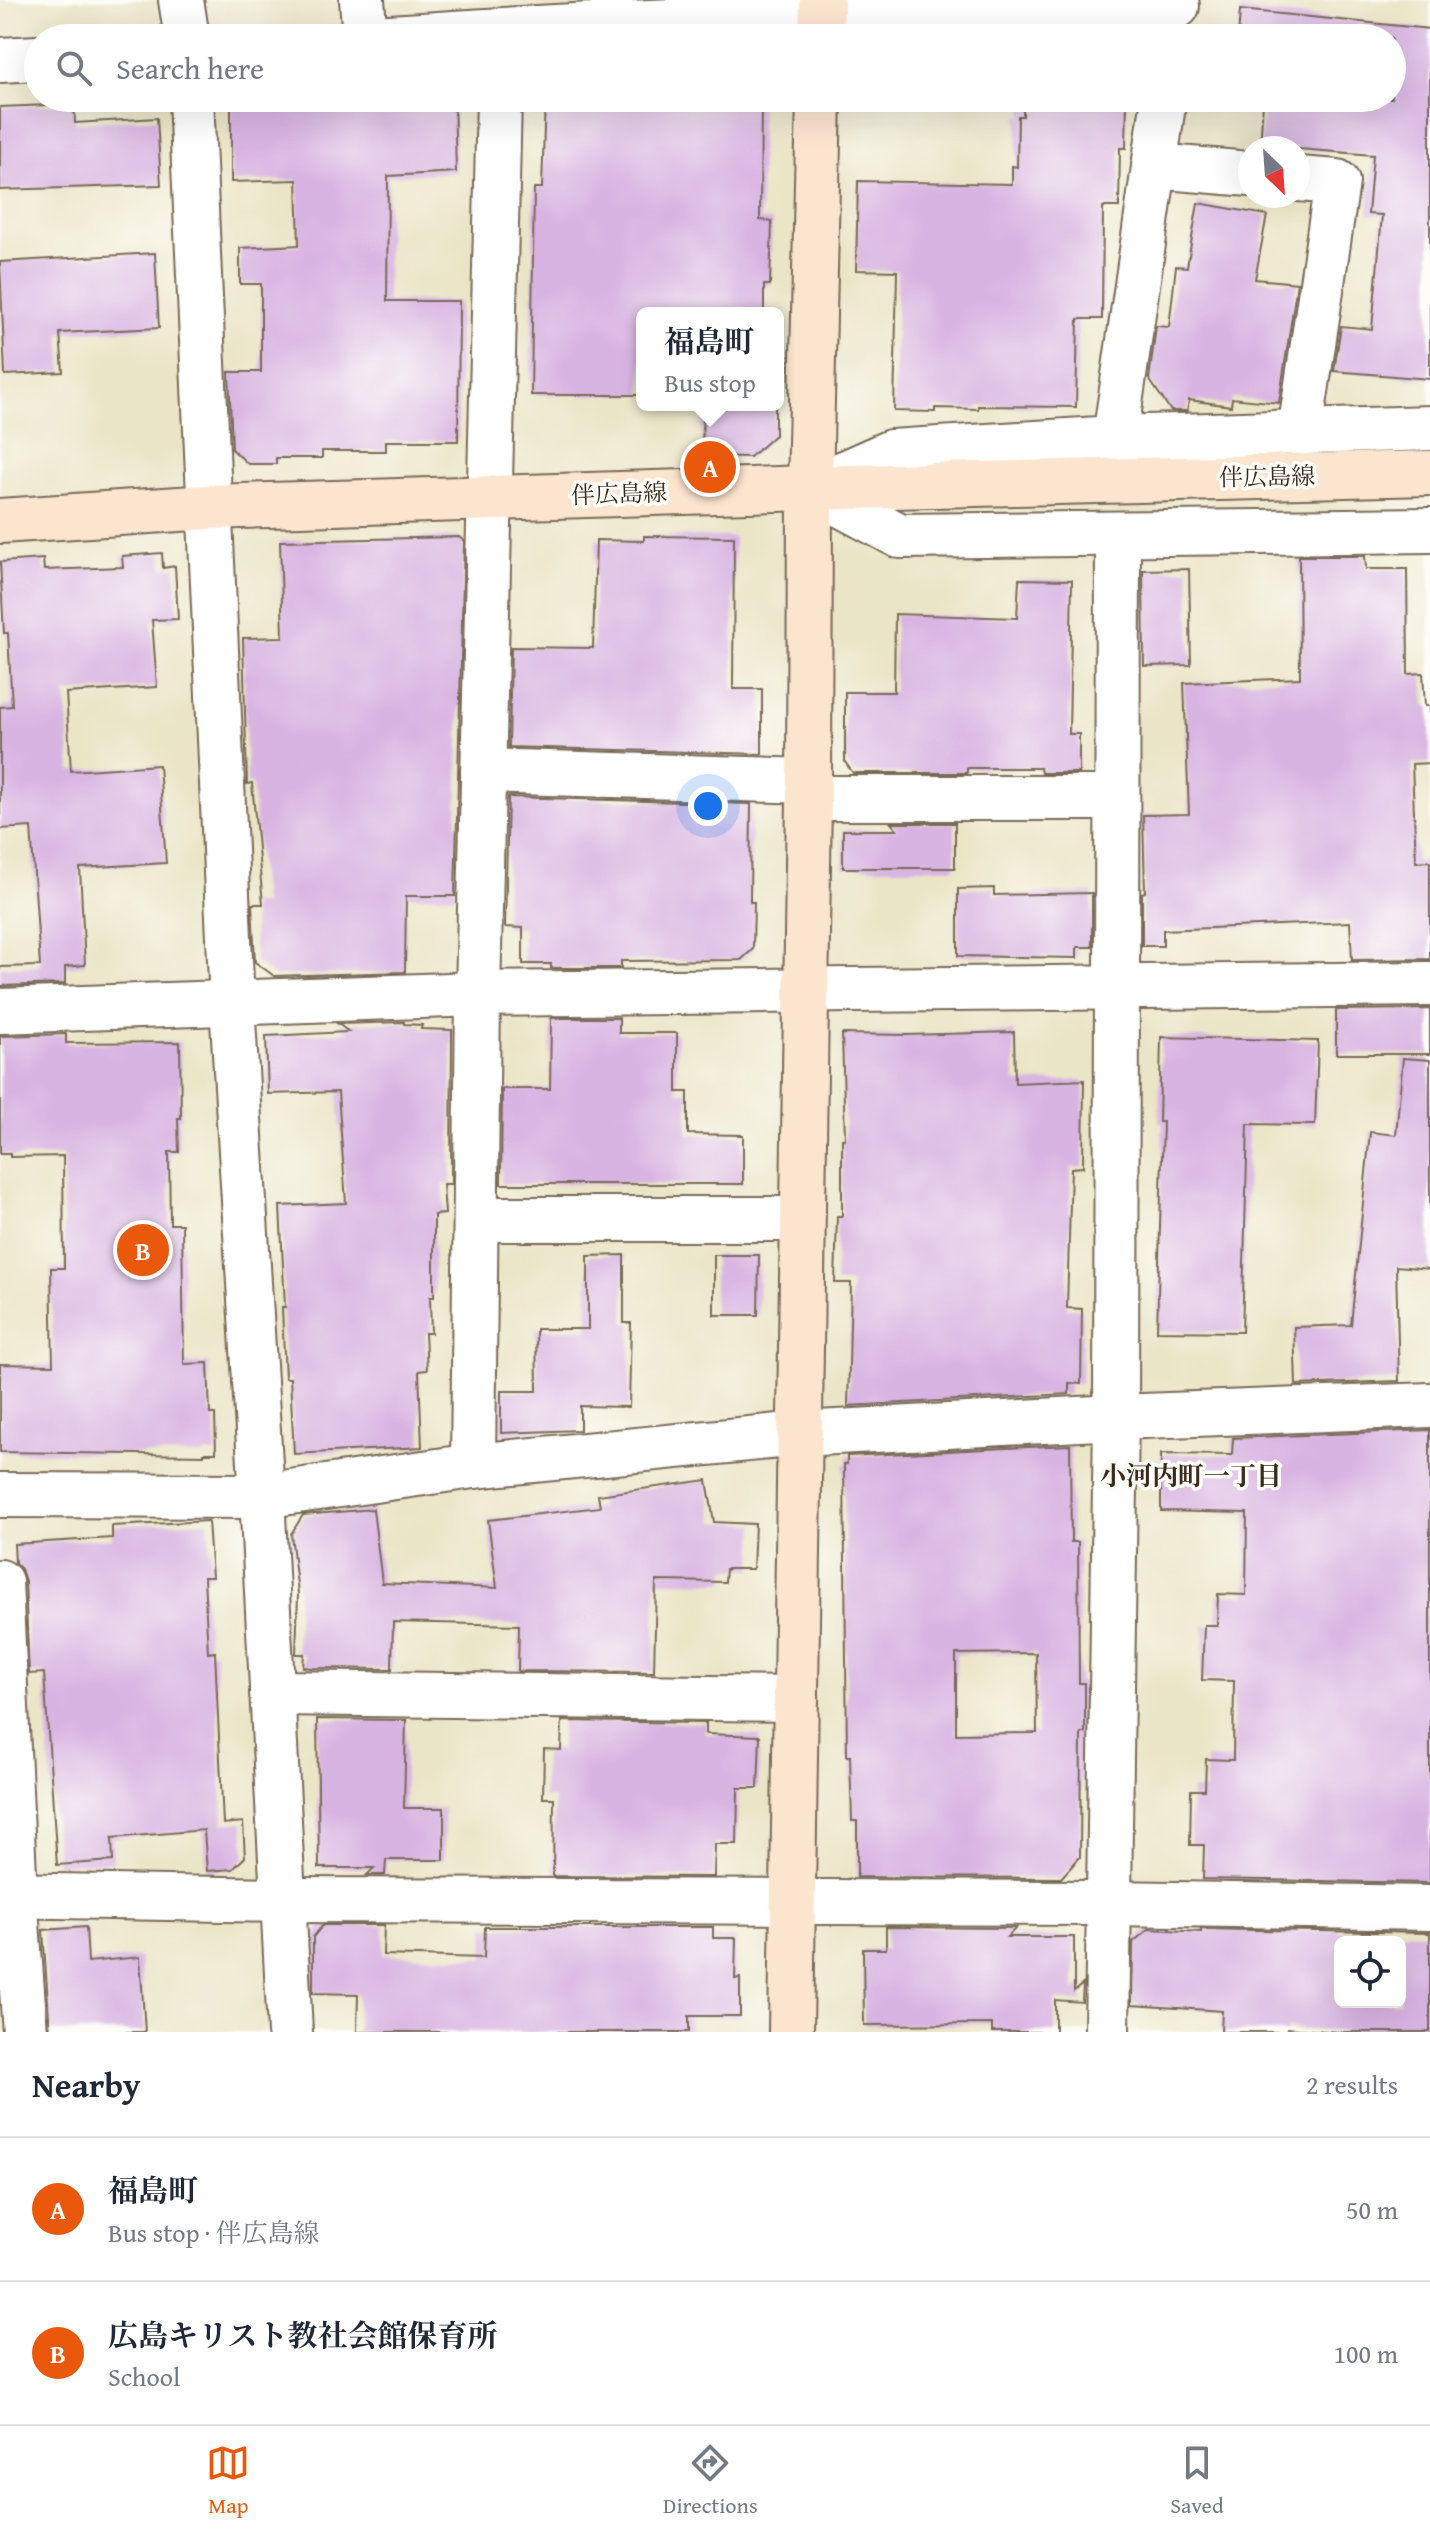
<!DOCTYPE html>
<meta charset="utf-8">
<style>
:root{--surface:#fff;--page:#f6f6f7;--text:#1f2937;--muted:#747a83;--line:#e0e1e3;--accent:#ea580c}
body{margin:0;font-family:"Gentium Book Plus","Noto Serif JP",serif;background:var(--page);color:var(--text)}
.controls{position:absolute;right:24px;bottom:24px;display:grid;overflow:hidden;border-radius:12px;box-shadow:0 8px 32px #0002}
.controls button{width:72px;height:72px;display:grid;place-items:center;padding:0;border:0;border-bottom:2px solid var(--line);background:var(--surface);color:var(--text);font:40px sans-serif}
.compass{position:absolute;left:1238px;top:136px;width:72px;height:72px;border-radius:50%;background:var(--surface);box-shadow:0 8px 32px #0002;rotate:155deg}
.you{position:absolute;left:708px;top:806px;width:28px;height:28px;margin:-20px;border:6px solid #fff;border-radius:50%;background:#1a73e8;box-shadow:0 0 0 12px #1a73e833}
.badge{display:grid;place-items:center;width:52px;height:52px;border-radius:50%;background:var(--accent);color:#fff;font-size:26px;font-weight:700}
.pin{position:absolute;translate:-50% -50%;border:4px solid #fff;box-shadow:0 2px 8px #0006}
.popup{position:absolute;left:636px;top:307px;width:148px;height:104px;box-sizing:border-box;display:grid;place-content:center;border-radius:12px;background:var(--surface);filter:drop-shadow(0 2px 6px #0005);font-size:26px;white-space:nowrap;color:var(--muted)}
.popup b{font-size:30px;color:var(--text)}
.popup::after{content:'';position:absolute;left:50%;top:100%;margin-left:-16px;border:16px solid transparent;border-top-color:var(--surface)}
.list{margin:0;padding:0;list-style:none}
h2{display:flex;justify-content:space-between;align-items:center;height:104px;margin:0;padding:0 32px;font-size:34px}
h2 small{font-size:26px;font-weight:400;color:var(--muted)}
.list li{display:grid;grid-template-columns:52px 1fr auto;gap:24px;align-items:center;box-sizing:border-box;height:144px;padding:0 32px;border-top:2px solid var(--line)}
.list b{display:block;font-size:30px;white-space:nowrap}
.list p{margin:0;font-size:26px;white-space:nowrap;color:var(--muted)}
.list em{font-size:26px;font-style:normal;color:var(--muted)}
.icon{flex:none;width:44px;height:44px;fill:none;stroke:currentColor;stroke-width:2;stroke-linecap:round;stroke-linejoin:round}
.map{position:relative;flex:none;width:1430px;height:2032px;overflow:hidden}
.search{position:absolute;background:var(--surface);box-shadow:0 8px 32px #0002;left:24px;right:24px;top:24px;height:88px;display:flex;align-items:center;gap:20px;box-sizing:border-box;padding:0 28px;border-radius:44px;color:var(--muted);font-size:30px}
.sheet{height:392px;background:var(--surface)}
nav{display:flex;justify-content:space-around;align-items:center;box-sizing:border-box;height:112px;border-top:2px solid var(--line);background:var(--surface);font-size:22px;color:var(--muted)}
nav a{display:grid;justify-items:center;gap:4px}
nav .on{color:var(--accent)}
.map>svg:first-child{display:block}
</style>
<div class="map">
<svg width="1430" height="2032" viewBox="0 0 1430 2032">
<rect width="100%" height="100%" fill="#fdfcf7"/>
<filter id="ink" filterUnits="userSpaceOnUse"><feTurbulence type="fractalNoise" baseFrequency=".0125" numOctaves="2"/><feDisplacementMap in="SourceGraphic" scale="16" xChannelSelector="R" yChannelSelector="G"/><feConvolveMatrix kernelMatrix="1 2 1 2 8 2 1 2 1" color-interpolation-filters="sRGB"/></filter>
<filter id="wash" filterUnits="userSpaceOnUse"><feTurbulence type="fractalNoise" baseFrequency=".006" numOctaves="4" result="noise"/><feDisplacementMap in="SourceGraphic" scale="32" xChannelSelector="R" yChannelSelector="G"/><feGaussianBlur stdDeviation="1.8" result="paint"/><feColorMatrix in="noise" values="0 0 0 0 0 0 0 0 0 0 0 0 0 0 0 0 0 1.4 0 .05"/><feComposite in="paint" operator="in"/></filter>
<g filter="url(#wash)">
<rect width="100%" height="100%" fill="#ebe5c7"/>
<g id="blocks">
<g fill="#d8b4e2" fill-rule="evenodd">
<path d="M1240,10L1430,29V379L1334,371L1341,326L1372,329L1382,215L1368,214L1373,155L1260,146L1263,103L1233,100V98H1392V38H1238Z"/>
<path d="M1128,32V38H1025V34Z"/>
<path d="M231,98H454L456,172L388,176L387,301H459L458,441H386V451H322V458H276V464H248L232,449L229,372H261V284H240V248L299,245L297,180L231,182Z"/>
<path d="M545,98H761L760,220L772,221L770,285H764V313H642V395H531L534,188H542Z"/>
<path d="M1023,98H1127L1126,148H1120L1119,207H1103L1102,319H1078L1076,407L978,406V409L935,408V412L894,411L897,271L856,270L858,181L1012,184V166L1017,167L1018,116H1023Z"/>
<path d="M74,104L75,123L157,118L161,185L0,190V107Z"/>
<path d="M1198,203L1267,215L1255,279L1297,283L1279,403L1232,398L1231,406L1189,400L1187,411H1171L1149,379L1156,326L1169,327L1176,266L1187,267Z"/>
<path d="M155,253L159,328L60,333L63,372L5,375L0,262Z"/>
<path d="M703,405H775V435L750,457L702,456Z"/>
<path d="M644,536L734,537L733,689H762V754L509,747L511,647L593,648L596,540L644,541Z"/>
<path d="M459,537L464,541L455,896H406L405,972L274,976L255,962L252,904H263L252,783L247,784L243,638L283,637L280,541Z"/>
<path d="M162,553L163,568L175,566L178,619L152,620L157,687L66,693L71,771L159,765L166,863L80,868L85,965L65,967V984L0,986V967L40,966L31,827L0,829V707L12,706L8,633H4L0,562L43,559L44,570L123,567L122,556Z"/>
<path d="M1299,556H1365L1366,569H1407L1408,674L1423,673L1425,706H1430V763L1412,764L1416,862L1430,861V959L1352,960L1350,922L1163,930V946H1142V893L1145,892L1143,815L1189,814L1184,683L1300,678Z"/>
<path d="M1189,569L1191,665L1144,666L1143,570Z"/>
<path d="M1019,579L1072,580L1069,734H1079V773H1041L1040,768H967V773H853L845,762V692H894L895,614L1017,618Z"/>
<path d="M508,797L751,804L750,902H754L753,949L741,960L621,961V968H551V964H523V928L505,927Z"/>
<path d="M891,823H955V868H843V830H897Z"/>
<path d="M994,888V895L1092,893V947H1077V958L958,956V889Z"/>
<path d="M1430,1009V1054H1336V1010Z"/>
<path d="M551,1018H619V1033H677V1092H688V1134L743,1135V1184H501L502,1089H550Z"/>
<path d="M404,1022V1024L422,1025L421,1029L452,1030L451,1184H443L445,1214L434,1215V1297H430L431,1333H425L427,1370L419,1371L422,1447L294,1454L290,1378H285L282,1307H285L280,1206L346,1203L338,1092L268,1094L266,1036L349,1032L338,1024Z"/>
<path d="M1014,1032L1015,1083L1084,1080L1083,1167L1071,1168L1067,1308L1082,1309L1081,1384L1069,1383V1394L848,1406L851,1283H835L837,1216H842V1139H845L842,1034L907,1035Z"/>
<path d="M66,1034V1043L180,1042L181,1118H178L179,1152H169L170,1224H182L184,1364L208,1363L210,1414H215L216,1453H204V1455L0,1452V1364L53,1365L51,1268H64L63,1156L10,1157V1154H0V1036Z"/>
<path d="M1161,1037L1318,1041L1315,1125L1248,1124L1242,1332L1157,1331L1163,1122H1159Z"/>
<path d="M1403,1058L1430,1060V1269L1396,1266L1399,1381L1296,1385L1294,1327L1351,1325L1370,1132L1396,1135Z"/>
<path d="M624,1255V1323H631L629,1407L580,1406V1430L501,1433V1391H537L536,1329H588V1256Z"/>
<path d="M714,1255H759L758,1315H714Z"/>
<path d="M1430,1430V1883L1203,1879L1204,1845H1190L1191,1790H1205L1206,1759L1233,1760L1234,1681L1202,1680L1204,1625H1217L1218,1594L1246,1595L1247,1513L1161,1511V1454L1232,1455L1233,1438Z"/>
<path d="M1070,1445L1071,1542H1078L1079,1683H1085V1733H1081L1080,1857L1061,1878L857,1877V1821H852L850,1756H847L844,1464H847V1456ZM1036,1653L1037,1733L956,1734V1654Z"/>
<path d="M707,1480L714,1522L755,1524L753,1569H726L725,1582L656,1581L654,1672L518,1671L519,1625L393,1622L392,1669L311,1668L303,1667L304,1654H296L298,1594L291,1534L303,1515L373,1509L382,1583L497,1588L488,1520L600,1507L598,1495Z"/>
<path d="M208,1521L212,1577H204L208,1653L215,1652L223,1824L243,1822L245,1857L233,1869L207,1871L204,1830L112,1838L113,1861L57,1865L44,1673L29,1674L25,1581L21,1569L15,1563L14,1544L112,1538V1526Z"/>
<path d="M317,1719L406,1720L404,1808H444V1860H386L385,1875H367L374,1868H319Z"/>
<path d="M562,1721L706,1723V1734L760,1736L758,1788H738L737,1844H715L714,1877L553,1876L554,1798H543L544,1749L561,1750Z"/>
<path d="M323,1925H384L383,1955L484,1958L485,1927H713V1938H736L735,1979L740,1978V2016H689V2032H357L358,1994L313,1993V1937Z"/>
<path d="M86,1927L88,1962L140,1957L145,2032H50L43,1930Z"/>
<path d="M886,1927L1016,1928L1007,1937H1074V1991L1083,1984L1082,2002L1055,2000V2032H992V2024L864,2025L863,1949H886Z"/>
<path d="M1149,1929L1201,1932V1929L1430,1933V2032H1340L1287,2028V2032H1221L1222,2011L1132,2005L1133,1942ZM1340,1942H1400V2002H1340Z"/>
</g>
</g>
</g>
<g filter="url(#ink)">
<use href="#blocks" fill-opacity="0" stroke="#796b59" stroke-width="2"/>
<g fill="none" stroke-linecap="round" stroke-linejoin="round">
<g stroke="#796b59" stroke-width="48">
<g id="street">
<path d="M181,0L187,38"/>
<path d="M362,0L365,38"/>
<path d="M374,38C642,20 910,9 1177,6"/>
<path d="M0,60L38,58"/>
<path d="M191,98L232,1004L262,1496L290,2032"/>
<path d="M1154,166L1250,174"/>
<path d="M1298,179L1337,182L1300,432"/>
<path d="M1430,428L1115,438L891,452L810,488L900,536L1430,530"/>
<path d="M1115,438L1164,98"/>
<path d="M483,771L810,781"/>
<path d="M809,798H1115"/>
<path d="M0,1011L478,994L1430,984"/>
<path d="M477,1219H802"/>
<path d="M473,1466L478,994L499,98"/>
<path d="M0,1495L262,1496L473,1466L799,1434L1116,1417L1430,1405"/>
<path d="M0,1582L15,1895L25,2032"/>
<path d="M272,1693L796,1699"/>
<path d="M0,1895L282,1900L1110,1903L1430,1908"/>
<path d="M1107,2032L1116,1417L1118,535"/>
</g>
</g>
<g stroke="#796b59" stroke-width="48">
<g id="secondary">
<path d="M821,38L822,0"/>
<path d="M0,521L209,507L810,488L1430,473"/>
<path d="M791,2032L809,798L810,488L819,98"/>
</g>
</g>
<use href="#street" stroke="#fff" stroke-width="44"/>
<use href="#secondary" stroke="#fce5cf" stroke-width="44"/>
</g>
</g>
<g text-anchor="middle" stroke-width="7" stroke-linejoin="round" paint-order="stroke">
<g font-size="24" fill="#3b2a1e" stroke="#fdfcf7">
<text transform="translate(1267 477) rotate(-1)" y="8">伴広島線</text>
<text transform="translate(619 494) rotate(-2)" y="8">伴広島線</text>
</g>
<g font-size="26" font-weight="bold" fill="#3b2a1e" stroke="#fdfcf7">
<text x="1191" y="1485">小河内町一丁目</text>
</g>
</g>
</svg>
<div class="controls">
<button><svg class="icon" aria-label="locate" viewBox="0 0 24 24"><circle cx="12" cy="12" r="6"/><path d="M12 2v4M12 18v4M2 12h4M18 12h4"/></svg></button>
</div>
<svg class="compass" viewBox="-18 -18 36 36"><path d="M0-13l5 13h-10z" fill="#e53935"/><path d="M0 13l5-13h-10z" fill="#747a83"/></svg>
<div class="you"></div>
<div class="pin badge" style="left:710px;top:467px">A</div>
<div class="popup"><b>福島町</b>Bus stop</div>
<div class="pin badge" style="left:143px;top:1250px">B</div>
<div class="search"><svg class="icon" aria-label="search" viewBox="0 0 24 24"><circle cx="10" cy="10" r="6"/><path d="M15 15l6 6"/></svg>Search here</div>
</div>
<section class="sheet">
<h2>Nearby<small>2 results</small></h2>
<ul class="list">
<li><span class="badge">A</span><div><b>福島町</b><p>Bus stop · 伴広島線</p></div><em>50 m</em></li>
<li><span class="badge">B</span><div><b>広島キリスト教社会館保育所</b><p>School</p></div><em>100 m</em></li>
</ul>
</section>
<nav>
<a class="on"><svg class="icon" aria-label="map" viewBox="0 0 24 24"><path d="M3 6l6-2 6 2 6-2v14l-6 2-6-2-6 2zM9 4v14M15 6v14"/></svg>Map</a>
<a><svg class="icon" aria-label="directions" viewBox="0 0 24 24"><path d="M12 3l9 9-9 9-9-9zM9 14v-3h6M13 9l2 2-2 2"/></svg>Directions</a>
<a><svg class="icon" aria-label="saved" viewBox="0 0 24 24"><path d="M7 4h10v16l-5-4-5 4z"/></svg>Saved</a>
</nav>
